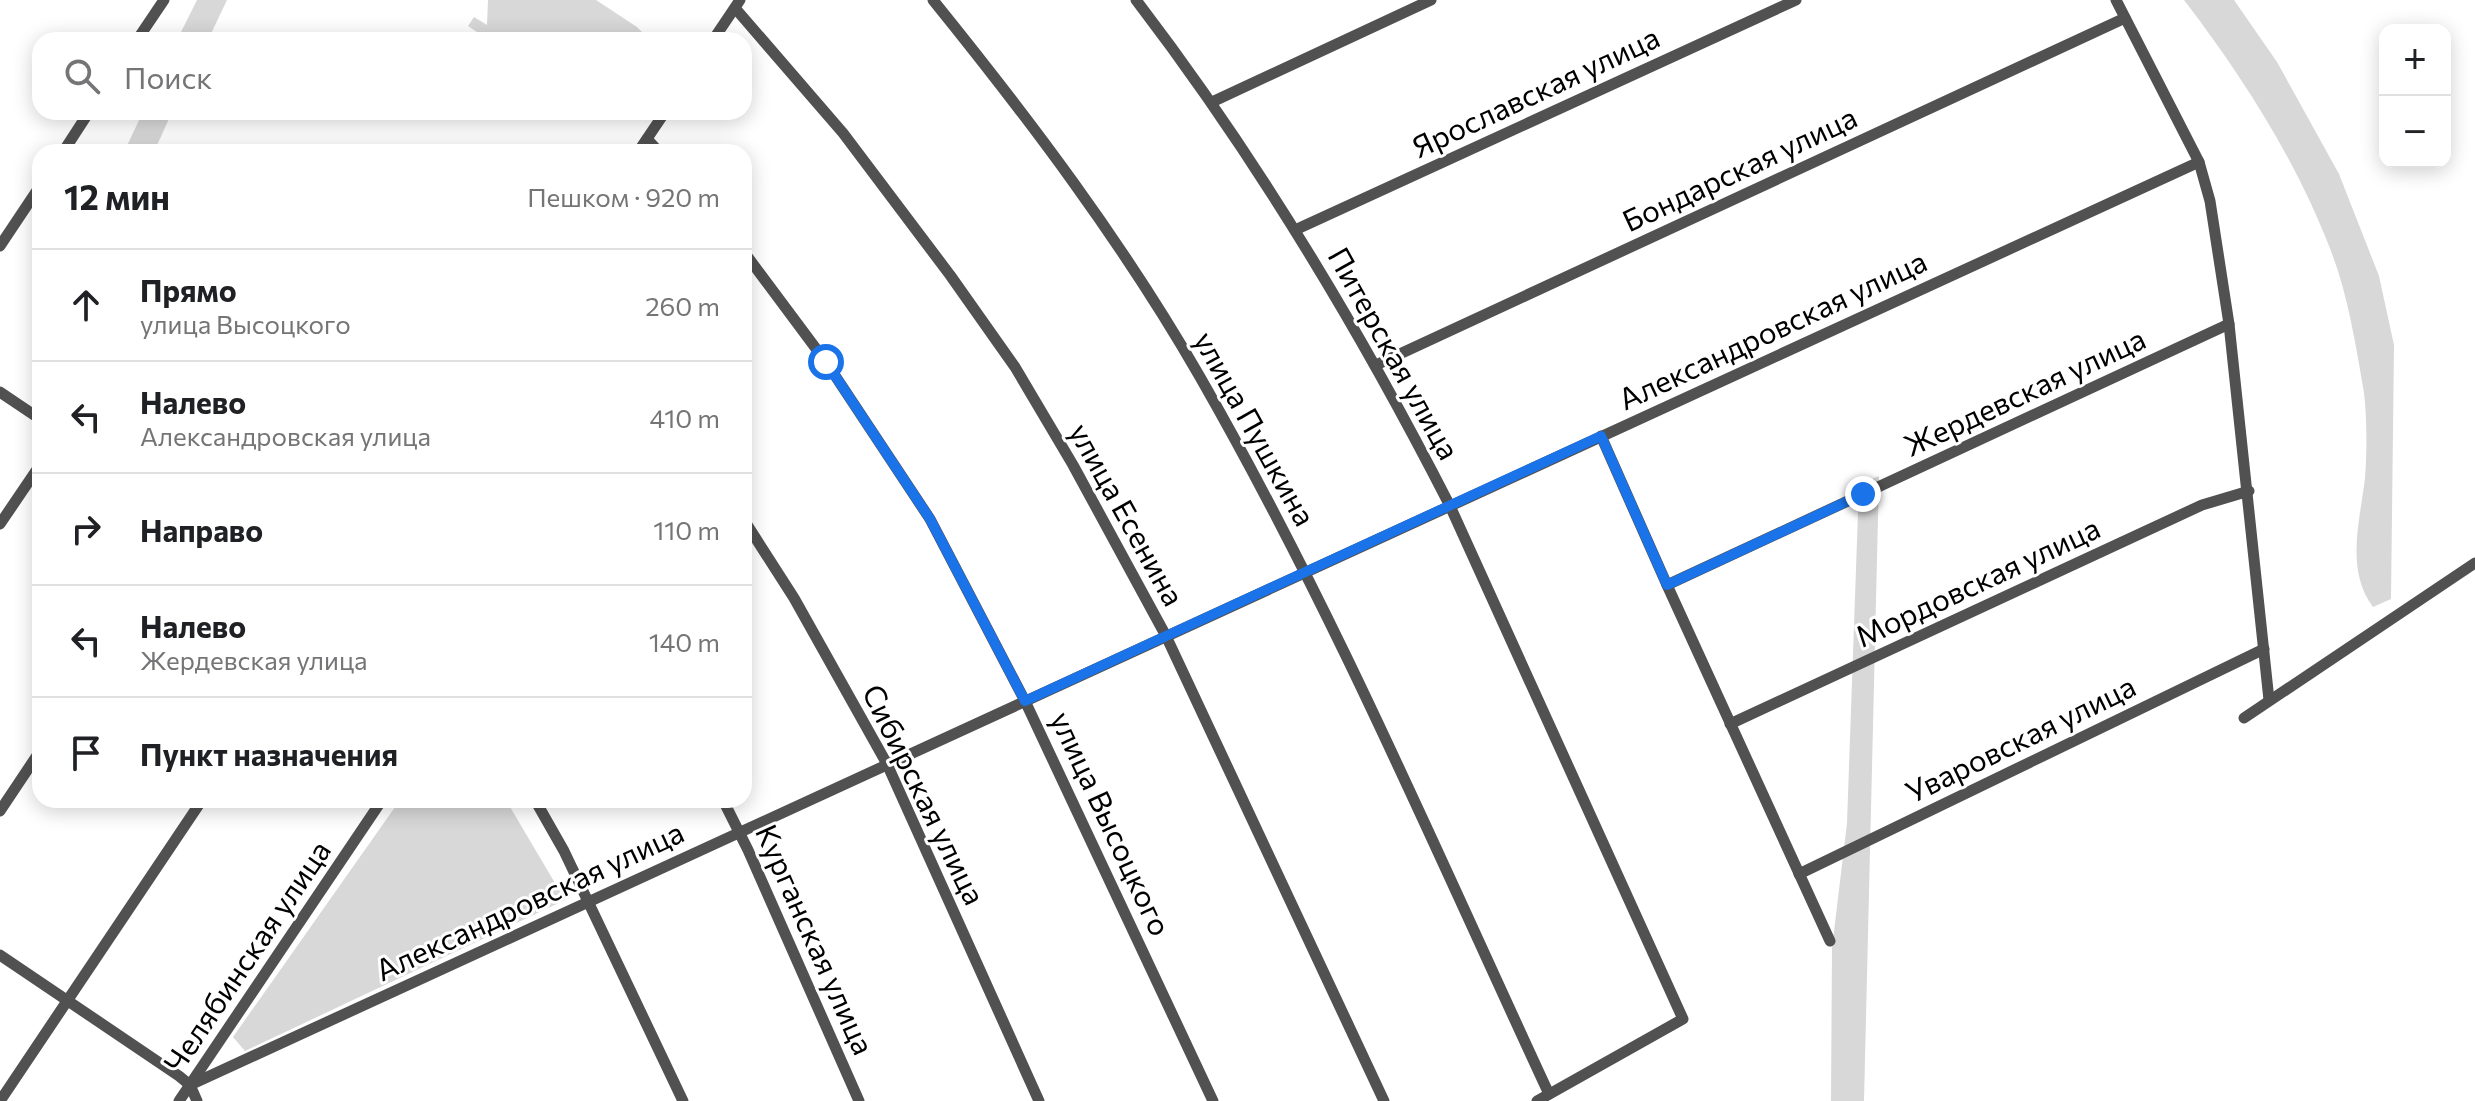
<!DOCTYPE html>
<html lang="ru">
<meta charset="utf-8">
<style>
:root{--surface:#fff;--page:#f2f2f2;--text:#202124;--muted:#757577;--line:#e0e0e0}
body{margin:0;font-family:Commissioner,sans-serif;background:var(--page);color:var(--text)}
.controls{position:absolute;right:24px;top:24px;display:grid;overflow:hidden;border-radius:16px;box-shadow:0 4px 20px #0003}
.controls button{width:72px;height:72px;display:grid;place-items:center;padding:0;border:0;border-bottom:2px solid var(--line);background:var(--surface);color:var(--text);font:40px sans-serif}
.stop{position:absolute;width:24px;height:24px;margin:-18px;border:6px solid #1a73e8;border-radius:50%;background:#fff}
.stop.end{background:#1a73e8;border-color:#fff;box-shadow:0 2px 8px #0008}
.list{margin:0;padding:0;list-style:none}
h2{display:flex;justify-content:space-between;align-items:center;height:104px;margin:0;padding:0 32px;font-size:34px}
h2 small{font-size:26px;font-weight:400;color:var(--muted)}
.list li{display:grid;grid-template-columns:52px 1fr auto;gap:24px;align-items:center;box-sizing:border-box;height:112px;padding:0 32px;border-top:2px solid var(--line)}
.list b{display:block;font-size:30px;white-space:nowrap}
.list p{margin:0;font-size:26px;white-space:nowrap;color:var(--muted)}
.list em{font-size:26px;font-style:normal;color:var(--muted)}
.icon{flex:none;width:44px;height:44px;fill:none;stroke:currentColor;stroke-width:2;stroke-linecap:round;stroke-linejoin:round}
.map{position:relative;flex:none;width:2475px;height:1101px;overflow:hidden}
.search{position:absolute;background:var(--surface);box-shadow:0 4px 20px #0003;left:32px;top:32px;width:720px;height:88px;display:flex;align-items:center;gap:20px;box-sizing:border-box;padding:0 28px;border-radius:24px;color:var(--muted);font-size:30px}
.panel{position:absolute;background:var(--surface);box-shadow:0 4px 20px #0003;left:32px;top:144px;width:720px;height:664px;border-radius:24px}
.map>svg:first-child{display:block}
</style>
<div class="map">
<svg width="2475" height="1101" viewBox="0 0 2475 1101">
<rect width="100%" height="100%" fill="#fff"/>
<g fill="#d8d8d8">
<path d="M197,0H227L208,40H177Z"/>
<path d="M488,0H596L637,27L650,40H489L468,26L474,17L487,25Z"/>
<path d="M2184,0H2234L2277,62L2339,174L2379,276L2394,345L2391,599L2373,607C2345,569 2360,521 2365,478C2367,454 2367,417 2364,393C2356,346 2348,295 2331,251C2296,160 2243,77 2184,0Z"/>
<path d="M143,112H172L154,152H124Z"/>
<path d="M1879,476L1864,1101H1831L1832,948L1847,823L1859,484Z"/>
<path d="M400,800H506L565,900L245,1051L233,1037Z"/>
</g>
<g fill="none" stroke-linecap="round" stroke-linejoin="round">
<g stroke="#515151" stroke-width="11">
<path d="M933,0C1030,120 1123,243 1200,377C1332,607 1437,853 1549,1094"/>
<path d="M1136,0C1257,158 1359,328 1450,506L1683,1019L1537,1101"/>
<path d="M2116,0L2199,162L2210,201L2229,324L2269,700"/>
<path d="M735,8L843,133L950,275L1015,367L1073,465L1166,636L1384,1101"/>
<path d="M137,40L164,0"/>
<path d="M713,40L740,0"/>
<path d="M1212,102L1431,0"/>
<path d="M647,139L659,152"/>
<path d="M63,152L89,112"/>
<path d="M638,152L665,112"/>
<path d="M1295,230L1796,0"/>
<path d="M0,246L40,186"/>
<path d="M744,252L826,362L930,519L1025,701L1213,1101"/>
<path d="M1376,365L2125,18"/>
<path d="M0,392L40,419"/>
<path d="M1601,436L1667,585L1830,941"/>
<path d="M744,520L794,598L887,764L1039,1101"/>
<path d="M0,524L40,465"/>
<path d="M1667,585L2229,324"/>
<path d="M2244,718L2475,563"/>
<path d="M1730,724L2202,505L2249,491"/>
<path d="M535,800L564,851L683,1101"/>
<path d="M723,800L748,850L859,1101"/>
<path d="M0,811L40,751"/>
<path d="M1799,874L2264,649"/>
<path d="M0,955L179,1076L190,1085L197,1101"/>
<path d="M190,1085L2199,162"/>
<path d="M0,1101L202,800"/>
<path d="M179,1101L382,800"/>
</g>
</g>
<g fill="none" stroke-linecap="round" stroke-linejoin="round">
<path stroke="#1a73e8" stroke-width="10" d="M826,362L930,519L1025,701L1601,436L1667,585L1863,494"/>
</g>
<g text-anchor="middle" stroke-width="6" stroke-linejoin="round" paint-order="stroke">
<g font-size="30" fill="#000" stroke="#fff">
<text transform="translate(1536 93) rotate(-25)" y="10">Ярославская улица</text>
<text transform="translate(1740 170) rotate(-25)" y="10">Бондарская улица</text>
<text transform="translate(1773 331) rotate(-25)" y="10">Александровская улица</text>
<text transform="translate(1393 354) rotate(61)" y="10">Питерская улица</text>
<text transform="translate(2025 393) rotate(-25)" y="10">Жердевская улица</text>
<text transform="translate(1254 429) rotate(61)" y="10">улица Пушкина</text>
<text transform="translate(1126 515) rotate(61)" y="10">улица Есенина</text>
<text transform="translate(1978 583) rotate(-25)" y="10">Мордовская улица</text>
<text transform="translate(2021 740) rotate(-26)" y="10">Уваровская улица</text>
<text transform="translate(923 795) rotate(64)" y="10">Сибирская улица</text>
<text transform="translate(1110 824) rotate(65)" y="10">улица Высоцкого</text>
<text transform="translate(530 902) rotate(-25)" y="10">Александровская улица</text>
<text transform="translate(814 940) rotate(66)" y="10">Курганская улица</text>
<text transform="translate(248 957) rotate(-56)" y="10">Челябинская улица</text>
</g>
</g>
</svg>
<div class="controls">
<button>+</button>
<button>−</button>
</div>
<div class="stop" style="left:826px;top:362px"></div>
<div class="stop end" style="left:1863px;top:494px"></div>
<div class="search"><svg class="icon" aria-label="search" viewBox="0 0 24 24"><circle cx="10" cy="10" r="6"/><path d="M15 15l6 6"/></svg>Поиск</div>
<section class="panel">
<h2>12 мин<small>Пешком · 920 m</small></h2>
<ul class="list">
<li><svg class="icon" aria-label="ahead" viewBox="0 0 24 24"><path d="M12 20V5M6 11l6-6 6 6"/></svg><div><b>Прямо</b><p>улица Высоцкого</p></div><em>260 m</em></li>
<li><svg class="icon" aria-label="left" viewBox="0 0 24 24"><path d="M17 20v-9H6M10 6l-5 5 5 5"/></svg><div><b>Налево</b><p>Александровская улица</p></div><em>410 m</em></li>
<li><svg class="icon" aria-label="right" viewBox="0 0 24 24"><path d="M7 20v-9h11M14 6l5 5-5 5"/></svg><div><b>Направо</b></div><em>110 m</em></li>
<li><svg class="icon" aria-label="left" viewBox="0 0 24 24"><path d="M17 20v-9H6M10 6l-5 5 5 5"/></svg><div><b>Налево</b><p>Жердевская улица</p></div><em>140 m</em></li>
<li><svg class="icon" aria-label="arrive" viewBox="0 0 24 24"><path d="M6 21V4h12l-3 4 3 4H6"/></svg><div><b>Пункт назначения</b></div></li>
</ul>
</section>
</div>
